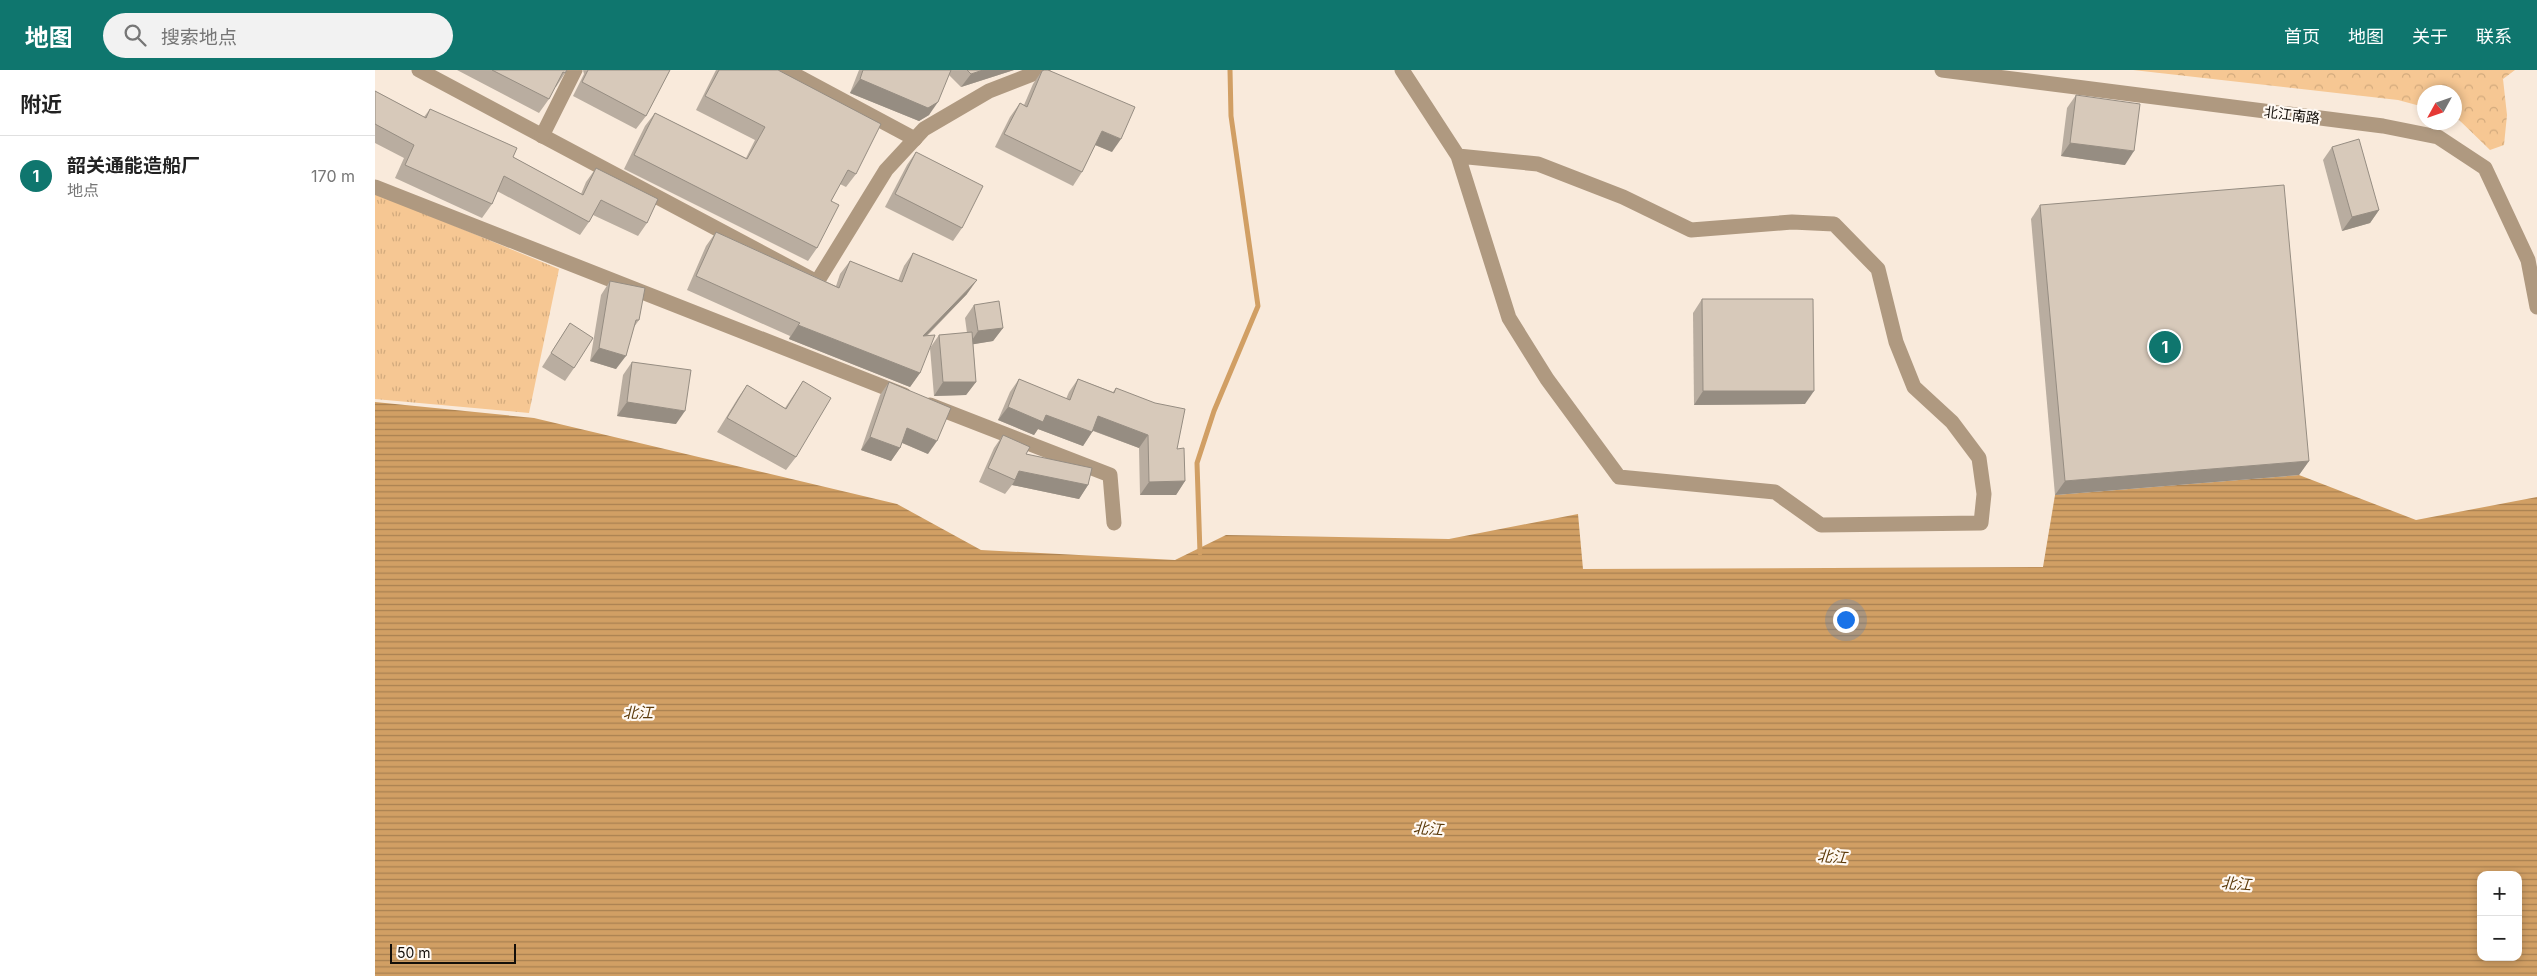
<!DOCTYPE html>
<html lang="zh">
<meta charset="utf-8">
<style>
:root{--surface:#fff;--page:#f2f2f2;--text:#222;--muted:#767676;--line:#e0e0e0;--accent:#0f766e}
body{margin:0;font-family:Inter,"Noto Sans SC",sans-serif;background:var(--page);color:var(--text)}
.controls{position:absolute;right:15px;bottom:15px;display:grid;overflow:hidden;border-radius:10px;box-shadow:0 2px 8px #0003}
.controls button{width:45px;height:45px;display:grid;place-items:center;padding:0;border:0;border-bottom:1px solid var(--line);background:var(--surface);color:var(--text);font:25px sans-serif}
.compass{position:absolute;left:2042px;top:15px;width:45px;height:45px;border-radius:50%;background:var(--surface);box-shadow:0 2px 8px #0003;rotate:230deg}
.scale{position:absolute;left:15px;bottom:12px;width:126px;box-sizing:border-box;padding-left:5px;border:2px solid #140f0a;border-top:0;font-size:14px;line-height:18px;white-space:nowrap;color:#140f0a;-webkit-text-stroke:4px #fff9f3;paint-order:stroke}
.you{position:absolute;left:1470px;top:549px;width:18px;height:18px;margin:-12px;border:4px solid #fff;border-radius:50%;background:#1a73e8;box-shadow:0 0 0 8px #1a73e833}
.badge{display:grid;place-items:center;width:32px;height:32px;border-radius:50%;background:var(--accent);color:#fff;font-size:16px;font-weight:700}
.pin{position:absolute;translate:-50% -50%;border:2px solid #fff;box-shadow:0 1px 5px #0006}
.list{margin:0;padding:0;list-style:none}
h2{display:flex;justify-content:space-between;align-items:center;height:65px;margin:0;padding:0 20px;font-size:21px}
h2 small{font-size:16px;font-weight:400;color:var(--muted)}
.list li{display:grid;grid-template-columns:32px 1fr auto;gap:15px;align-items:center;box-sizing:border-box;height:80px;padding:0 20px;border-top:1px solid var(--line)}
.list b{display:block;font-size:19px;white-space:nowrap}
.list p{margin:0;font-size:16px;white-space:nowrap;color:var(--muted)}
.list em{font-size:16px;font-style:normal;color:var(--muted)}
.icon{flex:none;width:28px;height:28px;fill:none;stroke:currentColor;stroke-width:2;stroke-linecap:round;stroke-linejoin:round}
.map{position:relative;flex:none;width:2162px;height:906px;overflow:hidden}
header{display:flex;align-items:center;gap:30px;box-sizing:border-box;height:70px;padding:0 25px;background:var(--accent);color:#fff}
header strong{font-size:24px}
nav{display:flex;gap:28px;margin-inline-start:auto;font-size:18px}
.search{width:350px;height:45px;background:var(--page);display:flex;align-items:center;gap:12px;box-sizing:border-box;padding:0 18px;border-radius:28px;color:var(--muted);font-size:19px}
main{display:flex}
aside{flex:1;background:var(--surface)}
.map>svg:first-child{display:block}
</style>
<header>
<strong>地图</strong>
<div class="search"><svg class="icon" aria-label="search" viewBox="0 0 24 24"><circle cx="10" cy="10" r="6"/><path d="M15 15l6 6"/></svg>搜索地点</div>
<nav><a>首页</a><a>地图</a><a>关于</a><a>联系</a></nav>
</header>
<main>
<aside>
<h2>附近<small></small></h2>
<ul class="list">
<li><span class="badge">1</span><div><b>韶关通能造船厂</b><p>地点</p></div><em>170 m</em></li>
</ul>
</aside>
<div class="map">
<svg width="2162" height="906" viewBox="0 0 2162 906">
<defs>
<pattern id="grass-tufts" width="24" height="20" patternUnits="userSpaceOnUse" patternTransform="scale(1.25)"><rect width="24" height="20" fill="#f6c793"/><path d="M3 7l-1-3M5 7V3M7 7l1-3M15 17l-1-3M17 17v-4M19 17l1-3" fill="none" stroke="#d2aa7d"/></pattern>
<pattern id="forest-crowns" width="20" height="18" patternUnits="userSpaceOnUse" patternTransform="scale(1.25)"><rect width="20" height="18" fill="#f6c793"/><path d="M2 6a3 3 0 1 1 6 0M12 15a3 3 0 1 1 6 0" fill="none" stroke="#d2aa7d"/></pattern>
<pattern id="water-rules" width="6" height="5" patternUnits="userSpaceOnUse" patternTransform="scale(1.25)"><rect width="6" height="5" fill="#d19f64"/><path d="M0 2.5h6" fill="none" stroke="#a88051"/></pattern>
</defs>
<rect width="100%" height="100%" fill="#f9eadb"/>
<path fill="url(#grass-tufts)" d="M0,123L184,199L154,343L0,329Z"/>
<path fill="url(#forest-crowns)" d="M1758,0H2140L2128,9L2132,45L2129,75L2115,80L2080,46V22H2050L2049,37L2023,30Z"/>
<path fill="url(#water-rules)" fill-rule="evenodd" d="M0,332L159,348L522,434L606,480L800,490L851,465L1074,469L1203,444L1208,499L1668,497L1680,425L1924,405L2041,450L2162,427V906H0ZM2106,805H2143V887H2106Z"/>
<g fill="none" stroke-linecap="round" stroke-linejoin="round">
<path stroke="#d19f64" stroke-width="5" d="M825,483L822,393L839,341L883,236L856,46L855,0"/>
<g stroke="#af9980" stroke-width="15">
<path d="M44,0L442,212L511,100L549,59L614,21L668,0"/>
<path d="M411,0L540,69"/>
<path d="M1027,0L1083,86L1134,248L1172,309L1244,407L1400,422L1446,455L1606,453L1609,424L1604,388L1577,352L1539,317L1521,272L1503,199L1459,154L1417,152L1316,160L1248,127L1163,94L1083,86"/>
<path d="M1567,0L2008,56L2063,67L2110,98L2153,190L2162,237"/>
<path d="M167,66L200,0"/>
<path d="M0,117L529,325"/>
<path d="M555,335L735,405L739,453"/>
</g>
</g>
<g fill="#b9ada0">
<path d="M82,0H192L181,17L180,16L174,29L164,43Z"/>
<path d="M208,0H295L271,46L261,59L198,26L209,4Z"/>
<path d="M341,0H403L481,104L471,117L465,114L456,131L442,178L433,191L249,99L270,56L280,43L371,88L380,70L321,40Z"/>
<path d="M484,0H639L586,17L574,5L554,45L544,51L475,23Z"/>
<path d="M667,1L737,82L720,75L707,102L698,116L620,77L635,47L645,33L649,35L658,14Z"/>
<path d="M0,21L49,47L55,39L138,87L206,124L211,112L221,98L272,153L263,166L218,145L214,152L205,165L122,121L117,134L107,148L20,108L29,88L0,73Z"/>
<path d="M1701,25L1750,95L1686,86L1692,38Z"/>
<path d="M1957,77L2004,140L1995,153L1967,161L1948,90Z"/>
<path d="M541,82L587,158L578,171L510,137L532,95Z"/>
<path d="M1665,135L1934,391L1924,405L1680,425L1656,149Z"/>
<path d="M341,162L461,216L465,204L475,191L523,211L529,196L538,183L592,224L552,266L545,303L535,317L414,269L415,266L312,220L331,176Z"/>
<path d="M235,211L264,250L259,257L241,299L215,291L226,225Z"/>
<path d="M1327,229L1430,334L1319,335L1318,243Z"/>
<path d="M599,235L628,258L618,271L598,274L601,312L591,325L559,326L555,278L564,265L592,263L590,248Z"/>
<path d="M195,253L199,298L190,311L167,297Z"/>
<path d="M257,292L301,354L242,346L248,305Z"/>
<path d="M644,309L691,329L694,322L703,309L738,322L741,318L802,379L810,411L801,425H765L764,378L718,361L708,376L663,359L659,365L623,350L635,322Z"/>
<path d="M428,311L421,387L411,400L342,362L363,328L372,315L410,338Z"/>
<path d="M514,312L553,384L527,373L525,378L516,391L486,380L505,325Z"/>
<path d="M628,365L651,384L713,415L704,429L637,415L630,424L604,412L619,378Z"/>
</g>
<g fill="#968d82">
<path d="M608,0H639L586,17L596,4Z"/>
<path d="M485,9L563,32L554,45L544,51L475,23Z"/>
<path d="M727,61L746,69L737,82L718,74Z"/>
<path d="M1695,73L1759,81L1750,95L1686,86Z"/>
<path d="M2004,140L1995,153L1967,161L1977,147Z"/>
<path d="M602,210L592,224L538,279L548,266Z"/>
<path d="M423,255L545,303L535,317L414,269Z"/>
<path d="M628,258L618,271L594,275L603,261Z"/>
<path d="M224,278L251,286L241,299L215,291Z"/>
<path d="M568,312H601L591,325L559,326Z"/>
<path d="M1328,321H1439L1430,334L1319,335Z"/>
<path d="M252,332L310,341L301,354L242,346Z"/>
<path d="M633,337L671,345L717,362L708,376L663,359L659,365L623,350Z"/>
<path d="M723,346L773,365L764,378L714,359Z"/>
<path d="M532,358L562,371L553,384L523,371Z"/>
<path d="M495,367L525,378L516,391L486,380Z"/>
<path d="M1934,391L1924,405L1680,425L1690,411Z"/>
<path d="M644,401L713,415L704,429L637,415L640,410Z"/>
<path d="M810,411L801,425H765L774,412Z"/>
</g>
<g fill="#d7c9ba" stroke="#968d82">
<path d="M117,0H192L190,3L188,2L174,29Z"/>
<path d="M213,0H295L271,46L207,12Z"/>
<path d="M344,0H403L506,54L481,104L473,100L456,131L464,135L442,178L259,85L280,43L372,89L390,57L330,26Z"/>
<path d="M488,0H576L563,32L553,38L485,9Z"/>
<path d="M592,0H608L596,4Z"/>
<path d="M669,0H673L760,37L746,69L727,61L707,102L629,64L645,33L652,37L667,1Z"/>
<path d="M0,21L51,48L55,39L142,78L138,87L208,125L221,98L283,129L272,153L226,130L214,152L129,106L117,134L30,95L39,75L0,54Z"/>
<path d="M1701,25L1765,34L1759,81L1695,73Z"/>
<path d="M1984,69L2004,140L1977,147L1957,77Z"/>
<path d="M541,82L608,116L587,158L520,124Z"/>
<path d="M1909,115L1934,391L1690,411L1665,135Z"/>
<path d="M341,162L464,218L475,191L527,212L538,183L602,210L548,266L560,265L545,303L423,255L425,253L321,206Z"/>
<path d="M235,211L270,218L264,250H261L251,286L224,278Z"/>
<path d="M1327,229H1438L1439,321H1328Z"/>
<path d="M624,231L628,258L603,261L599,235Z"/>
<path d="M195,253L218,268L199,298L176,283Z"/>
<path d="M597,262L601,312H568L564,265Z"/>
<path d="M257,292L316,300L310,341L252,332Z"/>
<path d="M644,309L695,330L703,309L739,323L741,318L780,333L810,339L802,379L809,378L810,411L774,412L773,365L723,346L717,362L671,345L668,352L633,337Z"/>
<path d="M428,311L456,328L421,387L352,348L372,315L411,339Z"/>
<path d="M514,312L576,338L562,371L532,358L525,378L495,367Z"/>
<path d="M628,365L655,377L651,384L717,398L713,415L644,401L640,410L613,398Z"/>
</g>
<g text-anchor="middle" stroke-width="4.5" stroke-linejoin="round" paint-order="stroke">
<g font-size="14" fill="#140f0a" stroke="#fff9f3">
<text transform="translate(1917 45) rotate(7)" y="5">北江南路</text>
</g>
<g font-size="15" font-style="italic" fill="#5d3b0b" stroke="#fff9f3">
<text x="263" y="648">北江</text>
<text transform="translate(1053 759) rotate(4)" y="5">北江</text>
<text transform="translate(1457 787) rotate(4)" y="5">北江</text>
<text transform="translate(1861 814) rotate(4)" y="5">北江</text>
</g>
</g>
</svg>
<div class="controls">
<button>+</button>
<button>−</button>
</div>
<svg class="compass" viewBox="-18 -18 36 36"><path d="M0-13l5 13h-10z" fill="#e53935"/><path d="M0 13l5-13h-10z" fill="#767676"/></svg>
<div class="scale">50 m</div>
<div class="you"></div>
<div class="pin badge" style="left:1790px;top:277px">1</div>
</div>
</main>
